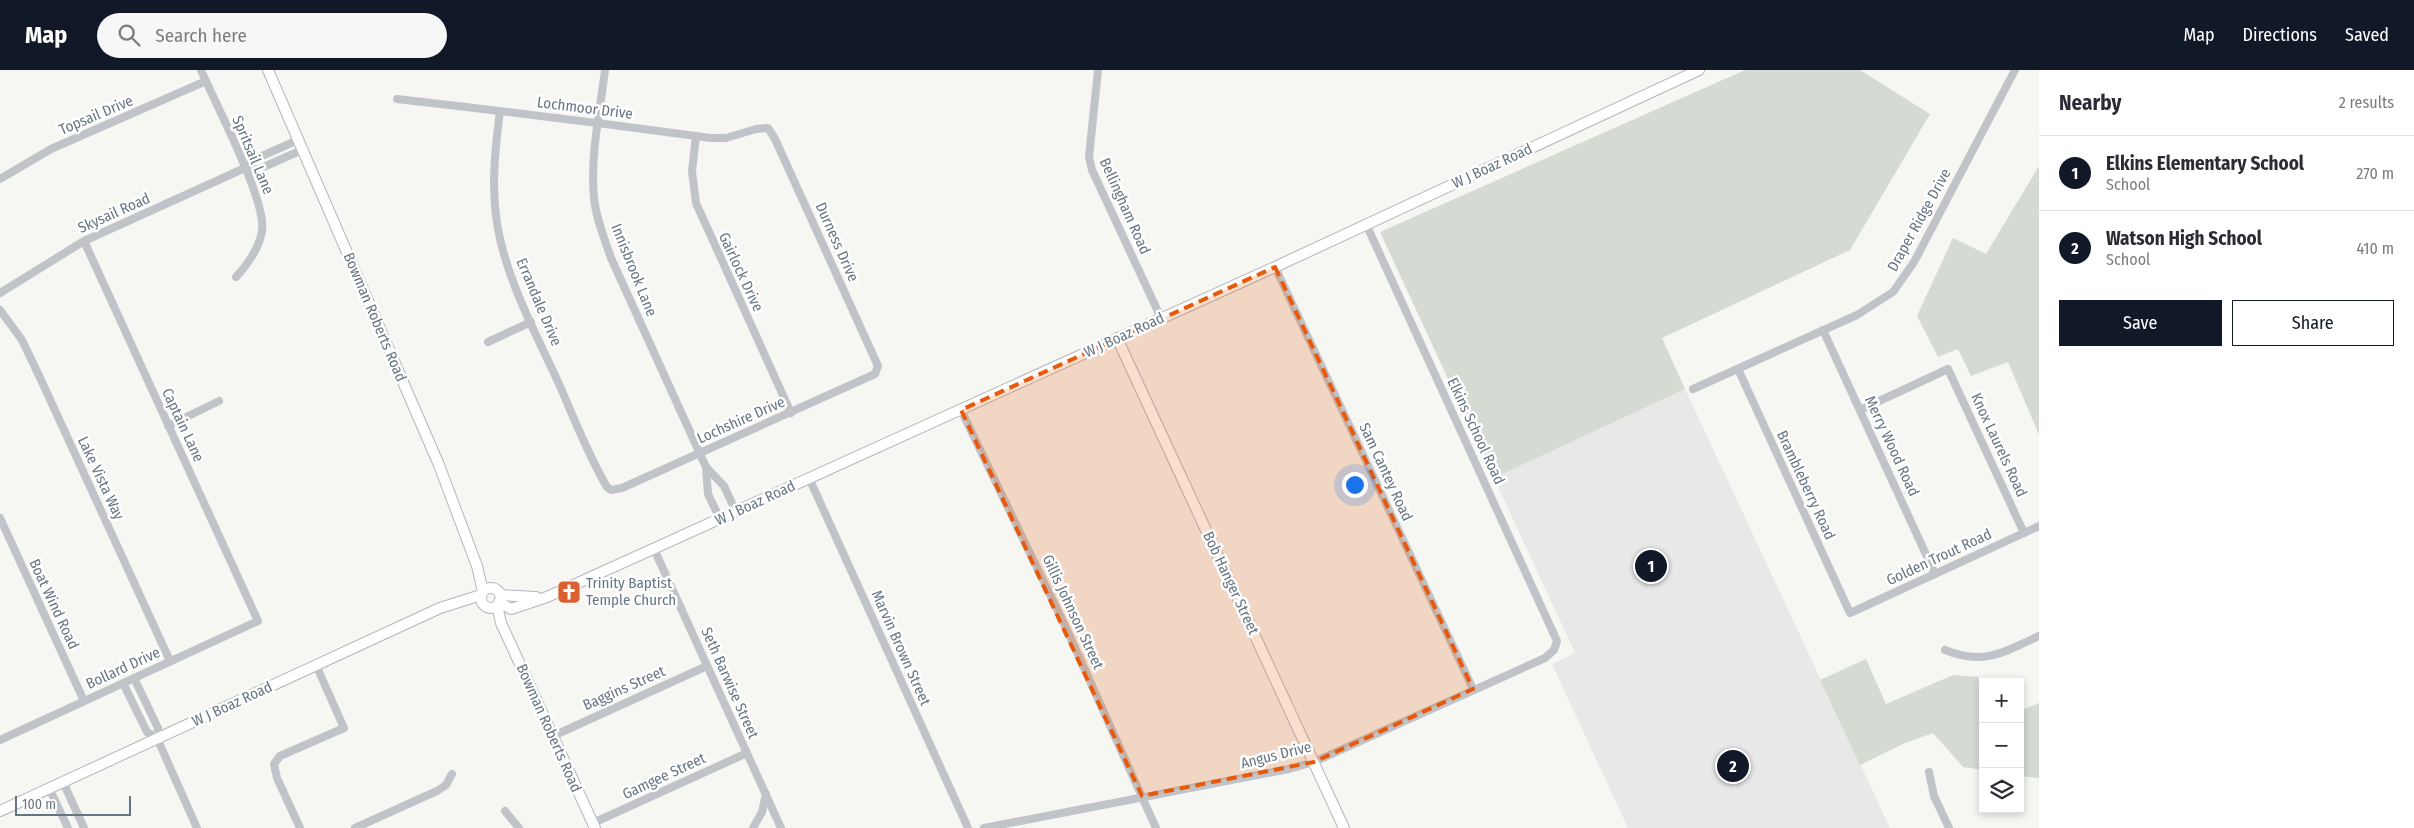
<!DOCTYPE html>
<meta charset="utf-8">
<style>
:root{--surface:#fff;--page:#f7f7f7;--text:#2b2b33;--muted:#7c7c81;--line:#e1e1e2;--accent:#111827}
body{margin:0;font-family:"Fira Sans Condensed",sans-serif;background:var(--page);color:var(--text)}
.controls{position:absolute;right:15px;bottom:15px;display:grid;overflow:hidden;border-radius:0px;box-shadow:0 2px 8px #0003}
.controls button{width:45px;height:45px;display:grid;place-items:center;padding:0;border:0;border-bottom:1px solid var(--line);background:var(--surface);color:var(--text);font:25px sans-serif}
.scale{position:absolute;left:15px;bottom:12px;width:116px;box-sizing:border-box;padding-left:5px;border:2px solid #677583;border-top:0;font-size:14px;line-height:18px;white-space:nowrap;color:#677583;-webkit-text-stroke:4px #fff;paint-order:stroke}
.you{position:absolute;left:1354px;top:414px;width:18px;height:18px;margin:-12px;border:4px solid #fff;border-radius:50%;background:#1a73e8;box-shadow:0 0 0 8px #1a73e833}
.badge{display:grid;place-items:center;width:32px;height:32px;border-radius:50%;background:var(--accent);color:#fff;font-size:16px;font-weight:700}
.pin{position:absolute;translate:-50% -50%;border:2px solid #fff;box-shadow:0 1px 5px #0006}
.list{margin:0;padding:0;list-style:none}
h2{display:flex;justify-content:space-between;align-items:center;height:65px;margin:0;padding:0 20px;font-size:21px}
h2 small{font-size:16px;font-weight:400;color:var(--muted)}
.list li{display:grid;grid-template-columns:32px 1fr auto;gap:15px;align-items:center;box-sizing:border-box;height:75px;padding:0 20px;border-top:1px solid var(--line)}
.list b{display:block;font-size:19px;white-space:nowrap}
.list p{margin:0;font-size:16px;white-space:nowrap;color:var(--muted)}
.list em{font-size:16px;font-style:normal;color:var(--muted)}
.actions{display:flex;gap:10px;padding:15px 20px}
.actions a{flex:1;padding:11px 0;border:1px solid var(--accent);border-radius:0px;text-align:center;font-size:18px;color:var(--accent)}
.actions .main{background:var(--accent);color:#fff}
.icon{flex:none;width:28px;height:28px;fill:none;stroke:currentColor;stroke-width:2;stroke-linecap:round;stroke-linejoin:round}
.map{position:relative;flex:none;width:2039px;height:758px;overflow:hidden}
header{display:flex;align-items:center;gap:30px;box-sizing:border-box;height:70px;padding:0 25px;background:var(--accent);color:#fff}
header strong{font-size:24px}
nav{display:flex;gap:28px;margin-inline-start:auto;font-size:18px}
.search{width:350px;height:45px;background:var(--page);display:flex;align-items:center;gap:12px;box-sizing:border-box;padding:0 18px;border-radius:28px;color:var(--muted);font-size:19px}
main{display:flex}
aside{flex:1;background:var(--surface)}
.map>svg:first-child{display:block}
</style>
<header>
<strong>Map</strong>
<div class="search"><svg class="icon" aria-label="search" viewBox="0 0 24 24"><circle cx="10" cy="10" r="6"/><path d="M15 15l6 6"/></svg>Search here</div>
<nav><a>Map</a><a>Directions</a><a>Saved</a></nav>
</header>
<main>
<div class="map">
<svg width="2039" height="758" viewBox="0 0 2039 758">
<rect width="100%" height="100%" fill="#f6f6f3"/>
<path fill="#e7e8e7" d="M1685,319L1890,758H1628L1552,594L1575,583L1494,408Z"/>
<g fill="#d5dbd3">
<path d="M1745,0H1860L1930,44L1850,180L1662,268L1685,319L1494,408L1380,162Z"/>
<path d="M2039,96V365L2008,292L1971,306L1958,279L1938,287L1917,246L1953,168L1986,184Z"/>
<path d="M1866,589L1886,634L1953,605L1979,607L1983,616V700L1963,697L1933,663L1905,673L1860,695L1820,610Z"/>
<path d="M2039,633V708L2020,706V641Z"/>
</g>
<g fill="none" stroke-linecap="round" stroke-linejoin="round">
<g stroke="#b2b7bc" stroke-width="12">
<g id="secondary">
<path d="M268,0L439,395L477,496L483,522"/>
<path d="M1117,268L1344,758"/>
<circle cx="491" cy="528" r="10"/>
<path d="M500,525L536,527"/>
<path d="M499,532L511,539L547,527L1275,197L1699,0"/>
<path d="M497,535L501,553L595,758"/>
<path d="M0,741L440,538L481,525"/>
</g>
</g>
<g stroke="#c0c3c7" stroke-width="8">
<path d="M201,0C215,33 267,131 262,161C259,179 248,194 236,207"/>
<path d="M605,0C600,41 590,86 594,128C596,148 604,168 611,188L706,397L724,416L736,442"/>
<path d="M1098,0L1089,87L1092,100L1161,248"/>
<path d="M397,29C502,41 607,54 711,68H726L756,59L768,58L775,69L878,296L875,304L622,418L611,420L607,417C588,385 574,348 559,314C538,268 513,222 501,173C490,130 494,85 500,41"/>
<path d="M696,66L692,101L696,133L791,343"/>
<path d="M298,70L255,89L245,98L259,99L302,80"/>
<path d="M0,109L51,79L206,11"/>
<path d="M1275,197L1473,619"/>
<path d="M0,223L84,171L245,98"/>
<path d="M0,240L22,270L42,312L170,591"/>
<path d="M1823,260L1935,504"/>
<path d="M488,272L531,252"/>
<path d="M1738,299L1850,543L2039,456"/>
<path d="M1693,319L1857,245L1893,222L1914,192L2015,0"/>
<path d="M961,340L1066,558L1156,758"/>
<path d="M1860,340L1948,299L2024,463"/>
<path d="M168,356L219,331"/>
<path d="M706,397L708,424L720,449"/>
<path d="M809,408L968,758"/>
<path d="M0,448L84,631"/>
<path d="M654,479L781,758"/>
<path d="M1945,580C1984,596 2004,582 2039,566"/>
<path d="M134,608L158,658L157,668L197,758"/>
<path d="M123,613L147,662L157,668"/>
<path d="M553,666L707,596"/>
<path d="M0,670L258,551L84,171"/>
<path d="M1929,702L1934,726L1949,758"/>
<path d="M63,712L84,758"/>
<path d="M49,718L68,758"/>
<path d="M505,741L519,758"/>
<path d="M593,753L747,683"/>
<path d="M300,758L277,708L274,694L280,686L344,658L316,595"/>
<path d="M355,758L437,721L446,715L452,704"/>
<path d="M753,758L762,742L766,724"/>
<path d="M984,758L1289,699L1314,692L1545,588L1554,580L1557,571L1366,154"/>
</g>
<use href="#secondary" stroke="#fff" stroke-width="10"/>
</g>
<path fill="#e8590c" fill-opacity="0.2" stroke="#e8590c" stroke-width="4" stroke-dasharray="10 6" stroke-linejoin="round" d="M1275,197L1473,619L1314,692L1142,726L961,340Z"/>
<defs>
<g id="church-square" transform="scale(1.25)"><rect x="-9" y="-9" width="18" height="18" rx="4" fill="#da602f" stroke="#fff"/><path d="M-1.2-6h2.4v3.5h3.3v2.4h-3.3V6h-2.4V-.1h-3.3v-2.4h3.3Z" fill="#fff"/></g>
</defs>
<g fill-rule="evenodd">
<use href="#church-square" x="569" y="522"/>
</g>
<g text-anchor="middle" stroke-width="5" stroke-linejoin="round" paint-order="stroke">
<g font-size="15" fill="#677583" stroke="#fff">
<text transform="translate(585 38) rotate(7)" y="5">Lochmoor Drive</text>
<text transform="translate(96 45) rotate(-23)" y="5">Topsail Drive</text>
<text transform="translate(253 85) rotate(67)" y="5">Spritsail Lane</text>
<text transform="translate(1492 96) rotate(-25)" y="5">W J Boaz Road</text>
<text transform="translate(1125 136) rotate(66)" y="5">Bellingham Road</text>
<text transform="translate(114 143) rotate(-24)" y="5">Skysail Road</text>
<text transform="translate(1919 150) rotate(-61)" y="5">Draper Ridge Drive</text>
<text transform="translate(837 172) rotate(66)" y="5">Durness Drive</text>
<text transform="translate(634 200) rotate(68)" y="5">Innisbrook Lane</text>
<text transform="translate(741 202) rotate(65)" y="5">Gairlock Drive</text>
<text transform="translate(539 232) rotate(67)" y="5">Errandale Drive</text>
<text transform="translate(375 247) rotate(67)" y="5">Bowman Roberts Road</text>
<text transform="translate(1124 265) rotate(-25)" y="5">W J Boaz Road</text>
<text transform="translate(741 350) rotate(-24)" y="5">Lochshire Drive</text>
<text transform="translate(183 355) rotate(65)" y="5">Captain Lane</text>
<text transform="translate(1476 361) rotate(65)" y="5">Elkins School Road</text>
<text transform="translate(1999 375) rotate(65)" y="5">Knox Laurels Road</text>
<text transform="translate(1892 376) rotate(65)" y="5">Merry Wood Road</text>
<text transform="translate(1386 402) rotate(65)" y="5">Sam Cantey Road</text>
<text transform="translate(101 408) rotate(65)" y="5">Lake Vista Way</text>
<text transform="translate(1806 415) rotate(65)" y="5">Brambleberry Road</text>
<text transform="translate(755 433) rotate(-25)" y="5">W J Boaz Road</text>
<text transform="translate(1939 487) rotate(-25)" y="5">Golden Trout Road</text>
<text transform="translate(1231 513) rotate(65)" y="5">Bob Hanger Street</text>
<text transform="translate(54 534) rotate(65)" y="5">Boat Wind Road</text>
<text transform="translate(1073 542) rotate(65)" y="5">Gillis Johnson Street</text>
<text transform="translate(901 578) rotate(66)" y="5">Marvin Brown Street</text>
<text transform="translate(123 598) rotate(-25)" y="5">Bollard Drive</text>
<text transform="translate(730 613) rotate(66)" y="5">Seth Barwise Street</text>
<text transform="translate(624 618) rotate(-24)" y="5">Baggins Street</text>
<text transform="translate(232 634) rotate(-25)" y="5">W J Boaz Road</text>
<text transform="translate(549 658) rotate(66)" y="5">Bowman Roberts Road</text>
<text transform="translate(1276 685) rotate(-14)" y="5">Angus Drive</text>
<text transform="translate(664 706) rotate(-25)" y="5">Gamgee Street</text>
</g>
<g font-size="15" fill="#677583" stroke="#fff" text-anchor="start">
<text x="586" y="518">Trinity Baptist<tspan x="586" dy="17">Temple Church</tspan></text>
</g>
</g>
</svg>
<div class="controls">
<button>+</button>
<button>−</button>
<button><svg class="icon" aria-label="layers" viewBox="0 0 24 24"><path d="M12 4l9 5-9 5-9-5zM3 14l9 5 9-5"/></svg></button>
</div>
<div class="scale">100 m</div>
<div class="you"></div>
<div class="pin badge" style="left:1651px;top:496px">1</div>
<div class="pin badge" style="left:1733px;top:696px">2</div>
</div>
<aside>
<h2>Nearby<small>2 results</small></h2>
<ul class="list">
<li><span class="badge">1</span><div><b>Elkins Elementary School</b><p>School</p></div><em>270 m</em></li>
<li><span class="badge">2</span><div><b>Watson High School</b><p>School</p></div><em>410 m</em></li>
</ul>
<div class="actions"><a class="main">Save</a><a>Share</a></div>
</aside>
</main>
